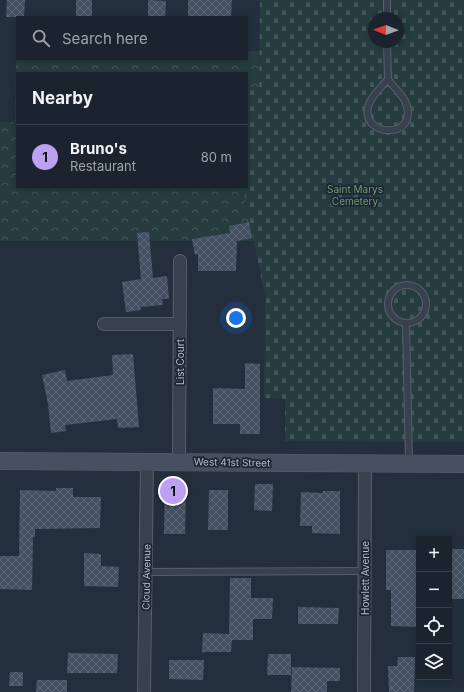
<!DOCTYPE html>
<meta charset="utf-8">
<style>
:root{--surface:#1b232e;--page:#242b36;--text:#f1f3f6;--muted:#a0a4aa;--line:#39404a;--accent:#bca0f2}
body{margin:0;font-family:Inter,sans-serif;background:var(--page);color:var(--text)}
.controls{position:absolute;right:12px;bottom:12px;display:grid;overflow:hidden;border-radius:0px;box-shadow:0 2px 6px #0003}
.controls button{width:36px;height:36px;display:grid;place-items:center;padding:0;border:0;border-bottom:1px solid var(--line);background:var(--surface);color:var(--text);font:20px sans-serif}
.compass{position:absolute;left:368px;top:12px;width:36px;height:36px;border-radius:50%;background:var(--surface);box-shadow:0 2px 6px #0003;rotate:271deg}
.you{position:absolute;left:236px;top:318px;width:14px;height:14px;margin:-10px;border:3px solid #fff;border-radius:50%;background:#1a73e8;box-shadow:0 0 0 6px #1a73e833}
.badge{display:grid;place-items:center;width:26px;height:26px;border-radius:50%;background:var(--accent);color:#111;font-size:13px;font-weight:700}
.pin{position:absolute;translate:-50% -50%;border:2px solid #fff;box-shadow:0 1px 4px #0006}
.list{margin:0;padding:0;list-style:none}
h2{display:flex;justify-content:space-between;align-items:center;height:52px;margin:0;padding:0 16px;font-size:17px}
h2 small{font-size:13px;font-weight:400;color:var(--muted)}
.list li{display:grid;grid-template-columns:26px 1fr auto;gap:12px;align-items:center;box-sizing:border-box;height:64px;padding:0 16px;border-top:1px solid var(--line)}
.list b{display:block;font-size:15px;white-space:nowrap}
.list p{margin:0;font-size:13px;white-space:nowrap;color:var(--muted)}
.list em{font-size:13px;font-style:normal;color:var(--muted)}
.icon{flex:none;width:22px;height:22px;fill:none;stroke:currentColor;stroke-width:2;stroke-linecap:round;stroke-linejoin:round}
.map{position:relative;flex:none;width:464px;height:692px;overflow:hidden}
.search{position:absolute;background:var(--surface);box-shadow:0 2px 6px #0003;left:16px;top:16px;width:232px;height:44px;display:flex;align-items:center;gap:10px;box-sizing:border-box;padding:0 14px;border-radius:0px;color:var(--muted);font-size:15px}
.panel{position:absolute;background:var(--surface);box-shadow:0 2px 6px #0003;left:16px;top:72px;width:232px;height:116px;border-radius:0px}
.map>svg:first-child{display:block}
</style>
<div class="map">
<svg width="464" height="692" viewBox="0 0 464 692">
<defs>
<pattern id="forest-crowns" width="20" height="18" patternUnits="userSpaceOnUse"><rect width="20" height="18" fill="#263c3f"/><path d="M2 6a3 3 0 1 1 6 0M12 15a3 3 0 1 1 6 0" fill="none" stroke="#435659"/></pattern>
<pattern id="cemetery-stones" width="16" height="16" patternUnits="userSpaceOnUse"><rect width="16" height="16" fill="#263c3f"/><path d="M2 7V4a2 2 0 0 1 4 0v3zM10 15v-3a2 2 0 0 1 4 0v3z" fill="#435659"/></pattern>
<pattern id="building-cross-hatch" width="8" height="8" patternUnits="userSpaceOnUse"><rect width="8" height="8" fill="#455162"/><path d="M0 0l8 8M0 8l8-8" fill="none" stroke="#5d6877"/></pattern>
</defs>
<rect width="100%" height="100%" fill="#242f3e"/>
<path fill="url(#forest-crowns)" d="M16,50H17V59H247V51H259V90H247V73H17V187H243L254,241H0V122H15Z"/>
<path fill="url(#cemetery-stones)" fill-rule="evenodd" d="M260,0H464V442L285,441V399L264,398L265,296L243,187H247V90H259ZM374,18H398V42H374Z"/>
<g fill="url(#building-cross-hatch)">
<path d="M7,0H25L24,17H6Z"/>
<rect x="76" y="0" width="16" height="17"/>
<path d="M148,0L166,1L165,17H148Z"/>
<path d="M188,0H232L231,17H188Z"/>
<path d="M249,222L252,238L237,241L236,271H198V254L195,255L192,239L230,233L229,226Z"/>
<path d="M149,232L153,278L167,276L169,299H162L163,305L140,307L141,310L126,312L122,282L141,279L137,233Z"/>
<path d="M133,354L139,427L118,428L117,419L65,425L66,431L51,433L48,404L42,375L65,370L67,381L113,375L112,355Z"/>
<path d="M245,363L260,364V434H240V424H213V388L245,389Z"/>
<path d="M165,483H186L185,534H164Z"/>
<path d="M255,484H273L272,511L254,510Z"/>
<path d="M56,488H73V497H101L100,528L35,529V537H33L32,590L0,589V556H19L20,490L56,491Z"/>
<path d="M209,490H228V530H208Z"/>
<path d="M323,491H340V534L312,533V526H300L301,492L323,493Z"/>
<rect x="449" y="549" width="15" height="50"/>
<path d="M386,550H419V627L391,626V590H386Z"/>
<path d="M84,553L101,554V566L119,567L118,587L84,586Z"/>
<path d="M230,578H251V598H273L272,619H253V640H232L231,652H202L203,633L229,634Z"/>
<path d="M298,607L339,608L338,624H298Z"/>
<path d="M68,653L118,654L117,673H67Z"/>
<path d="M268,654H291V675H267Z"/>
<path d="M398,657H415L414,692H389L388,666H397Z"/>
<path d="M169,660H204L203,680L169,679Z"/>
<path d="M292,667L340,668V681H327V692H291Z"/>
<path d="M10,672H23V686H9Z"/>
<path d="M37,680H67V692H36Z"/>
</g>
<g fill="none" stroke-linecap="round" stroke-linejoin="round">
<g stroke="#565f6c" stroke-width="8">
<g id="lane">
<path d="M387,0V18"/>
<path d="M387,42L388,79"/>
<path d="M388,79C393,87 401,93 405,101C422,141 357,138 369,104C372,95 382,87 388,79Z"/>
<circle cx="407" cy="304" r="19"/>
<path d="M406,323L409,462"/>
<path d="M146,572L365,571"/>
</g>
</g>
<g stroke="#565f6c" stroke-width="14">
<g id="street">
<path d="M104,324H180"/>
<path d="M179,462L180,261"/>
<path d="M144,692L147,461"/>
<path d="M364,692L365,464"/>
</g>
</g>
<g stroke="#565f6c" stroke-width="18">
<path id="secondary" d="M0,461L464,464"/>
</g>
<use href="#lane" stroke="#38414e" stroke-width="6"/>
<use href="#street" stroke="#38414e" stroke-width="12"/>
<use href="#secondary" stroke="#465061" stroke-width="17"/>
</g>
<g text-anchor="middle" stroke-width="3.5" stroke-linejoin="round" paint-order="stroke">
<g font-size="10" fill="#6b9a76" stroke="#1d2633">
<text x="355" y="193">Saint Marys<tspan x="355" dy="12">Cemetery</tspan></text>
</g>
<g font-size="10" fill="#b4bcc9" stroke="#1d2633">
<text transform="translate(180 362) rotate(-90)" y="4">List Court</text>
<text transform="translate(232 462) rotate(1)" y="4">West 41st Street</text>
<text transform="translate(146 577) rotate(-89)" y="4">Cloud Avenue</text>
<text transform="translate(365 578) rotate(-90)" y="4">Howlett Avenue</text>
</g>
</g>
</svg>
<div class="controls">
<button>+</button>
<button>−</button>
<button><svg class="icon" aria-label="locate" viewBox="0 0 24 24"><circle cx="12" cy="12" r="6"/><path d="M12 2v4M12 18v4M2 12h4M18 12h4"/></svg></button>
<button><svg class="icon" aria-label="layers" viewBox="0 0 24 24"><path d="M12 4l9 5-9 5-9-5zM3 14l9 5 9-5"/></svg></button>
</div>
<svg class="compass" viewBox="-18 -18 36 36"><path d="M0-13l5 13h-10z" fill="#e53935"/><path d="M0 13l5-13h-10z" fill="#a0a4aa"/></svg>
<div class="you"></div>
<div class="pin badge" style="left:173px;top:491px">1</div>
<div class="search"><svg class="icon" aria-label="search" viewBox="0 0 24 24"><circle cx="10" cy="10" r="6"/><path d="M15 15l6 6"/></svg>Search here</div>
<section class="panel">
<h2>Nearby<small></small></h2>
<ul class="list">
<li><span class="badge">1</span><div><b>Bruno's</b><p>Restaurant</p></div><em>80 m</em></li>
</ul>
</section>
</div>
